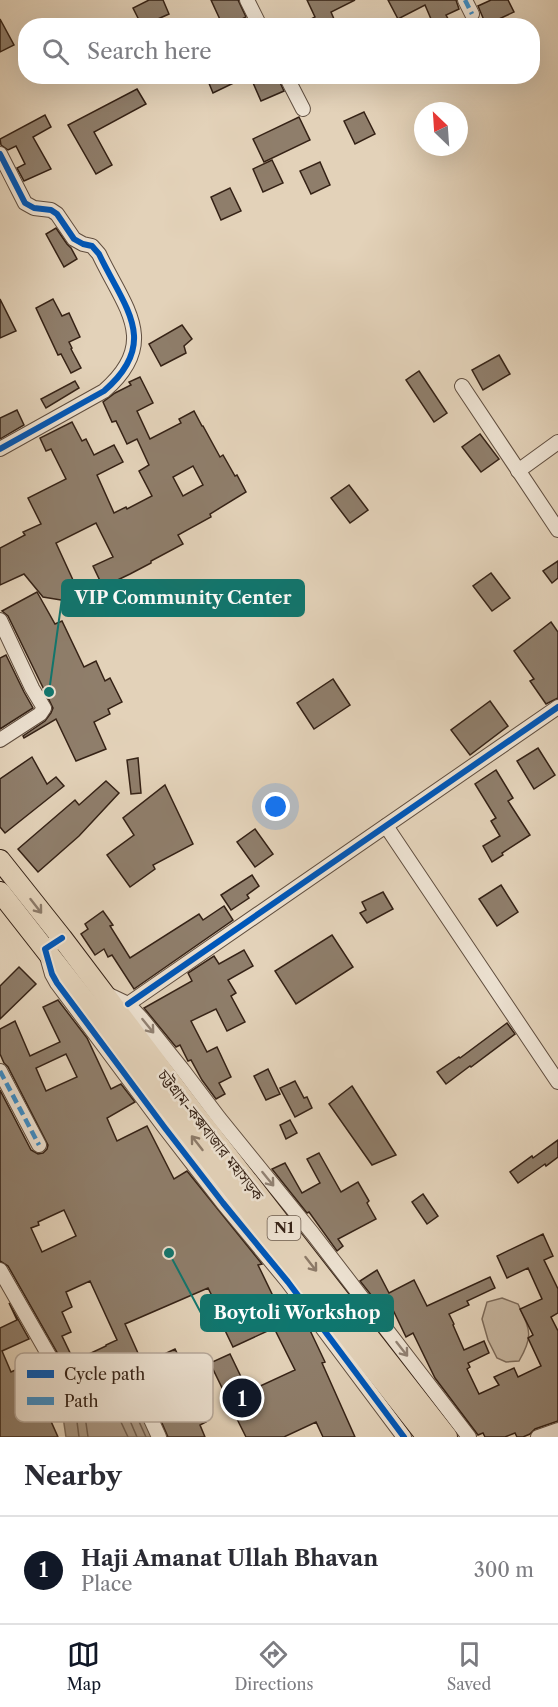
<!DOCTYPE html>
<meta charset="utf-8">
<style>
:root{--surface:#fff;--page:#f7f7f7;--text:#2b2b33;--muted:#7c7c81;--line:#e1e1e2;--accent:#111827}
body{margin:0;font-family:"Libre Caslon Text","Noto Serif Bengali",serif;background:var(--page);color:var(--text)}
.compass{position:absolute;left:414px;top:102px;width:54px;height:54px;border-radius:50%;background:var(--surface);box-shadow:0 6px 24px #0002;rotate:335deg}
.you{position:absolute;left:276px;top:807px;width:21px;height:21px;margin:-15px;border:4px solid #fff;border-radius:50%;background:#1a73e8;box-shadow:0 0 0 9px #1a73e833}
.badge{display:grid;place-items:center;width:39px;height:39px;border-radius:50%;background:var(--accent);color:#fff;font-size:20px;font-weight:700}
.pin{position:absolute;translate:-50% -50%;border:3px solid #fff;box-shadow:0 2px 6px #0006}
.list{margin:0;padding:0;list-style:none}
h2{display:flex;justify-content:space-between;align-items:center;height:78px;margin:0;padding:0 24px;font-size:26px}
h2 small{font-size:20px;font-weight:400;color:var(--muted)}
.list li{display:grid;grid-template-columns:39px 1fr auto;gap:18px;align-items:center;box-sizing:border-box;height:108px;padding:0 24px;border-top:2px solid var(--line)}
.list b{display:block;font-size:22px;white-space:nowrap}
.list p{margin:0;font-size:20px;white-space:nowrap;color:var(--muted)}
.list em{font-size:20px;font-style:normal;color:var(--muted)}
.icon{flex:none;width:33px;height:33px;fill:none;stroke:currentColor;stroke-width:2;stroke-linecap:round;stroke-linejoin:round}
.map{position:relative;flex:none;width:558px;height:1437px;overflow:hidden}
.search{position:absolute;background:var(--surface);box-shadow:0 6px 24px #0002;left:18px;right:18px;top:18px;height:66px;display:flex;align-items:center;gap:15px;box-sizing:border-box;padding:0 21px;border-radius:24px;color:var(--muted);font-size:22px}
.sheet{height:186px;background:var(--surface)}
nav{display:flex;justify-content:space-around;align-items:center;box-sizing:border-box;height:84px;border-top:2px solid var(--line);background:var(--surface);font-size:16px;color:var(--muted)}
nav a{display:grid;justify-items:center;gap:3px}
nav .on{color:var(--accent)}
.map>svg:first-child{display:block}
</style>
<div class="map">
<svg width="558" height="1437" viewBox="0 0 558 1437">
<rect width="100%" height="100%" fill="#e3d2b9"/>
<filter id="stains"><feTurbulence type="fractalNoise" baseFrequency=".00333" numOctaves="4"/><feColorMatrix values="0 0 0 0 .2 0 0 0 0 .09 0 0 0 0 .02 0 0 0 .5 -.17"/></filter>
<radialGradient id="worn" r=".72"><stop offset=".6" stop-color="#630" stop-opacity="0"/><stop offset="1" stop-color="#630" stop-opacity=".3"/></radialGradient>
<path fill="#c5b49d" stroke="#7d6b5a" stroke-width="1.5" d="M502,1298L518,1304C530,1330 534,1335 519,1361L506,1362L497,1358L488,1340L482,1319L487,1302Z"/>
<path fill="#a89682" stroke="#7a6857" stroke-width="1.5" d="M125,1376L152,1437H66L62,1410L74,1391Z"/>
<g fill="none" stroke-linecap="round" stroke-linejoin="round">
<g stroke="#6e5c4c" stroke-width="1.5">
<path d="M93,1392L122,1384L146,1437"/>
<path d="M79,1437L76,1414L82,1404L116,1393L119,1395L137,1437"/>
<path d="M88,1437L85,1416L88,1411L111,1404L113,1405L128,1437"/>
</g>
</g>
<g fill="#8f7e6b" stroke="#352216" stroke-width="1.5" fill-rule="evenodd">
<path d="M149,0H163L169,14L142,26L133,8Z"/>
<path d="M211,0H238L246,17L228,26H223Z"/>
<path d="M307,0H355L331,12L337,26H298L315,17Z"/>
<path d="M388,0H456L459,9L446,15L452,26H434L425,5L398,19Z"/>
<path d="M491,0H508L514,12L486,25L478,6Z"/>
<path d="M0,19L14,45L0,52Z"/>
<path d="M206,76H248L213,93Z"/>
<path d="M250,76H277L284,91L261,101Z"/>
<path d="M137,89L146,104L94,132L112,165L96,174L68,125Z"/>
<path d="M364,112L375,134L355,144L344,121Z"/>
<path d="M45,115L51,127L33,137L51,169L24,181L17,168L25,164L16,146L8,150L1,145L0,139Z"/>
<path d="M299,117L310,140L264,162L253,139Z"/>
<path d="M272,160L283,183L263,192L253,169Z"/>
<path d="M320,162L330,185L311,194L300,171Z"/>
<path d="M230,188L241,211L221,220L211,197Z"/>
<path d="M56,228L67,244L71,248L77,259L64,267L46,234Z"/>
<path d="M0,299L16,331L0,338Z"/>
<path d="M53,299L62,316L69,313L80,337L69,342L72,348L71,349L81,368L71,373L61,354L58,355L36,308Z"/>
<path d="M182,325L192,339L184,346L186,353L161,366L149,344Z"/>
<path d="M499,355L510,374L483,390L472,370Z"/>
<path d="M419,371L447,413L434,422L406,380Z"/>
<path d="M140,377L153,403L137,411L150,439L181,423L179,419L194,411L202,426H203L220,457L223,455L235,476L237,475L246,492L210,514L211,517L178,535L183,544L151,561V563L130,574L103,587L93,566L113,557L96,523L56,543L79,593L61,600L43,597L24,574L0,585V548L25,535L23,532L41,524L28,498L66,479L51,449L46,451L40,438L72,422L82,441L86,439L94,455L114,445L123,462L97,475L114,513L126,507L127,509L152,496L139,471L149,465L137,439L127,444L116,421L112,422L103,402L115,393L131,385L129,382ZM193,466L203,485L183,496L173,477Z"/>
<path d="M75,381L79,388L46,408L41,399Z"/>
<path d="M17,410L24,425L0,439V418Z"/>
<path d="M480,434L499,459L481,472L462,447Z"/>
<path d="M349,485L368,510L350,523L331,498Z"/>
<path d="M558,561V578L552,583L543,571Z"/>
<path d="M491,573L510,598L492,611L473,586Z"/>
<path d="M37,592L55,624L62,621L84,667L96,661L105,681L110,678L122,702L108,709L110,714L94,722L106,749L76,761L56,719L24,738L23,736L45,721L51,713L53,708L8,616L2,611Z"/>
<path d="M551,622L558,632V698L546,704L530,681L534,679L514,651Z"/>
<path d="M6,655L24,692L33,708L0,729V658Z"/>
<path d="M333,679L350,705L314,729L297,703Z"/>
<path d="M490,701L508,726L470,755L451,730Z"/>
<path d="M538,748L555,775L534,789L517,761Z"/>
<path d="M32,757L47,784L56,777L64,786L5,833L0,827V779Z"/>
<path d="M138,758L141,793L131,794L127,760Z"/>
<path d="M496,770L513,798L508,801L530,835L502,853L503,855L492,862L483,846L500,836L491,821L496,818L475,784Z"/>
<path d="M106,781L119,793L79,836L38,872L18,849L75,800L79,805Z"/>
<path d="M165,785L193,844L153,865L155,869L130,887L107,855L134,835L123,818Z"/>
<path d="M255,829L273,854L255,867L237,842Z"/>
<path d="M252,875L259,886L247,895L249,898L231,910L221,895Z"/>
<path d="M501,885L518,912L497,926L479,899Z"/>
<path d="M383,892L393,909L367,923L360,913L366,910L362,902Z"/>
<path d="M224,906L233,920L134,989L112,955L108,957L104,949L95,955L81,934L88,929L85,924L103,911L113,925L110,926L130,958L199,914L203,920Z"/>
<path d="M332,935L353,967L296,1004L275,971Z"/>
<path d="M244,950L253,966L228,980L236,993L231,996L245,1022L227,1031L216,1009L191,1021L207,1052L217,1047L231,1077L219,1083L225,1094L216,1099L202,1080L191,1060L188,1061L180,1045L176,1047L144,1008L192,981L188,973L214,956L219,964Z"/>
<path d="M19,967L36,984L0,1019V986Z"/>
<path d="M58,1000L87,1038L111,1089L121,1084L135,1102L107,1118L117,1141L147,1126L174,1179L187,1171L262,1264L258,1265L275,1300L286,1295L301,1328L307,1324L325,1362L322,1363L355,1437H323L316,1422L284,1437H246L235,1415L233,1416L223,1395L225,1394L210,1363L230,1354L245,1385L253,1382L256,1388L295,1370L274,1328L233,1347L221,1322L224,1320L208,1288L125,1324L142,1362L157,1355L158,1357L175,1349L188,1375L184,1377L206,1422L200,1425L205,1437H168L152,1400L156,1399L147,1380L144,1382L134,1364L126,1362L79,1379L62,1361L8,1266L0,1261V1090L31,1150L38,1154L43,1153L47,1149L48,1145L8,1067L4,1063L0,1054V1029L15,1021L30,1056L60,1042L43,1007ZM66,1054L77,1077L46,1091L36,1068ZM64,1210L76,1236L42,1252L31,1228L39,1225L38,1222ZM90,1281L117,1340L106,1345V1346L74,1361L62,1336L71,1332L62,1312L72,1307L66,1292Z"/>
<path d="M507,1023L515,1034L471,1067L470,1066L446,1084L437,1072L459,1057L460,1058Z"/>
<path d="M268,1069L280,1094L266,1100L254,1076Z"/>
<path d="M295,1081L304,1098L307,1097L312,1108L295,1117L280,1088Z"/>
<path d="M352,1086L396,1155L372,1165L329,1104Z"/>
<path d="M290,1120L297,1133L286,1139L280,1125Z"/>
<path d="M558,1140V1157L546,1166L545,1164L518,1183L510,1172L532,1156L533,1158Z"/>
<path d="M319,1153L341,1192L358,1182L369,1201L367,1203L376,1219L338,1239L343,1246L337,1251L309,1212L307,1213L272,1169L285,1163L302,1193L320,1183L307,1159Z"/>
<path d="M423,1194L438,1216L427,1224L412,1202Z"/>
<path d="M543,1234L553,1256L544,1260L558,1289V1313L551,1317L558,1331V1421L535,1429L530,1434L523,1437H517L515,1433L505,1437H485L483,1433L478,1435L435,1378L413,1333L406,1337L393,1310L387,1315L360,1281L377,1270L389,1293L414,1280L427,1306L490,1277L495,1288L467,1301L469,1305L449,1314L454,1324L453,1325L464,1350L484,1341L489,1353L468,1363L470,1367L467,1369L479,1394L499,1385L494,1377L514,1368L518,1377L541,1366L528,1338L533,1335L520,1309L542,1299L528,1268L507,1278L497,1256Z"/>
<path d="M9,1303L29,1339L2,1351L11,1372L40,1359L48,1372L69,1395L48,1404L50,1408L46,1410L58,1437H0V1328L17,1320Z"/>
</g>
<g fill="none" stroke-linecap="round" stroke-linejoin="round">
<g stroke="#604e3f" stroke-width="16">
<g id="minor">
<path d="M247,0L260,26"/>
<path d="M465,0L472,14"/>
<path d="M286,76L303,109"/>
<path d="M0,154L25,203L34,208L51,210L57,214L74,239L83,244L92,246L99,254C124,307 161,342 104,391L0,449"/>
<path d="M462,386L558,530"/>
<path d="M518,471L558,442"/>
<path d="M0,620L32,688L44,708L40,714L0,740"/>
<path d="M386,826L558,1082"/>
<path d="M62,938L45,949L52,974L57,983L165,1128L223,1203L288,1282L404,1437"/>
<path d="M107,994L128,1004L142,1019L182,1069L219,1118L313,1234L469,1437"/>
<path d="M128,1004L558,707"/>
<path d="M0,1071L39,1145"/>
<path d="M0,1270L55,1366L76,1389L129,1371L159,1437"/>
<path d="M538,1437L558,1430"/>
</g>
</g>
<g stroke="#352216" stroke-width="22">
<g id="highway">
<path d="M0,860L62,938L195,1114L447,1437"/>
<path d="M0,892L427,1437"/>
</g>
</g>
<use href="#minor" stroke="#ede2d2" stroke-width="14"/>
<use href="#highway" stroke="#e3d2b9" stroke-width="20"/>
<g stroke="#3d8ec8" stroke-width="4.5" stroke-dasharray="9 4.5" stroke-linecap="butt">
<path d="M465,0L472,14"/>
<path d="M0,1071L39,1145"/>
</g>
<g stroke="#ede2d2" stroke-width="10">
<g id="cycleway">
<path d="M0,154L25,203L34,208L51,210L57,214L74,239L83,244L92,246L99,254C124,307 161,342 104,391L0,449"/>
<path d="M62,938L45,949L52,974L57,983L165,1128L223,1203L288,1282L404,1437"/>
<path d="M128,1004L558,707"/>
</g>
</g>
<use href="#cycleway" stroke="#0057b8" stroke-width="6"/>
</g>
<defs><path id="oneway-shaft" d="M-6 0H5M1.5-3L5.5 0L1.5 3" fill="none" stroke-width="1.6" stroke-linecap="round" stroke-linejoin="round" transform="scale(1.5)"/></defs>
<g stroke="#8c7a68">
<use href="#oneway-shaft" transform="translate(36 906) rotate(52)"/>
<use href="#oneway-shaft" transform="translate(197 1143) rotate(-128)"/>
<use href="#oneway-shaft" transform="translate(311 1264) rotate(52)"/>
</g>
<g stroke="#918274">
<use href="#oneway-shaft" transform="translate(148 1026) rotate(51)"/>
<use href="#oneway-shaft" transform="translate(268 1179) rotate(51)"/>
<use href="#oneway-shaft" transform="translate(402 1349) rotate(52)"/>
</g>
<g text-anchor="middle" stroke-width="5" stroke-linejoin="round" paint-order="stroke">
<rect fill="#ede2d2" stroke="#6c5c4e" stroke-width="1.5" x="267.5" y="1216" width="33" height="24" rx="4.5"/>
<g font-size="15" font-weight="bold" fill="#352216">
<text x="284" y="1233">N1</text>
</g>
<g font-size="16" fill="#352216" stroke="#ede2d2">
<text transform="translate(211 1135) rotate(52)" y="6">চট্টগ্রাম-কক্সবাজার মহাসড়ক</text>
</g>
</g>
<rect x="15" y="1353" width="198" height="69" rx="9" fill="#ede2d2" stroke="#b6a89a" stroke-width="1.5"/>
<rect x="27" y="1370" width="27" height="8" fill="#0057b8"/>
<rect x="27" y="1397" width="27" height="8" fill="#3d8ec8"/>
<g font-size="16" fill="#352216">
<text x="64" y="1380">Cycle path</text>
<text x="64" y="1407">Path</text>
</g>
<path fill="none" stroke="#0f766e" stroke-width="2" d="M49 692L62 598M169 1253L201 1313"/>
<g fill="#0f766e" stroke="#ede2d2" stroke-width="2">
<circle cx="49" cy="692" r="6"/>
<circle cx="169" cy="1253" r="6"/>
</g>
<g fill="#0f766e" stroke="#0f766e" stroke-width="2">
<rect x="62" y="580" width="242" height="36" rx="6"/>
<rect x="201" y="1295" width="192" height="36" rx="6"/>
</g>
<g font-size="18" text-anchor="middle" font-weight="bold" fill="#fff">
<text x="183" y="604">VIP Community Center</text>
<text x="297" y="1319">Boytoli Workshop</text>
</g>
<rect width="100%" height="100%" filter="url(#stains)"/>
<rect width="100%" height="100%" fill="url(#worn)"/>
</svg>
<svg class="compass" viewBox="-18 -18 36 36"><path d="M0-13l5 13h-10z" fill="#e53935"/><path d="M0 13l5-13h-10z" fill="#7c7c81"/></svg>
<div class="you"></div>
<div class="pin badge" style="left:242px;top:1398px">1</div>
<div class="search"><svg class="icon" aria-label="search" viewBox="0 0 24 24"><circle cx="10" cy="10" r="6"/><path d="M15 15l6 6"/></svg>Search here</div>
</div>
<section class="sheet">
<h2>Nearby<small></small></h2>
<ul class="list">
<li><span class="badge">1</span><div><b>Haji Amanat Ullah Bhavan</b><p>Place</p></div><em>300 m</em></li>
</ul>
</section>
<nav>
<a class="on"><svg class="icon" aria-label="map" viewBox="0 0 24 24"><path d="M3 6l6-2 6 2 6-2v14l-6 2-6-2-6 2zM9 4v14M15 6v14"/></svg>Map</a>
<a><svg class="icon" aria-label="directions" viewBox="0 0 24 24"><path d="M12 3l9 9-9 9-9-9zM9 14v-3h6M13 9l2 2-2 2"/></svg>Directions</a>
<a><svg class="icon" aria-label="saved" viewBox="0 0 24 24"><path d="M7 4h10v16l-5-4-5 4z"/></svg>Saved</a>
</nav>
